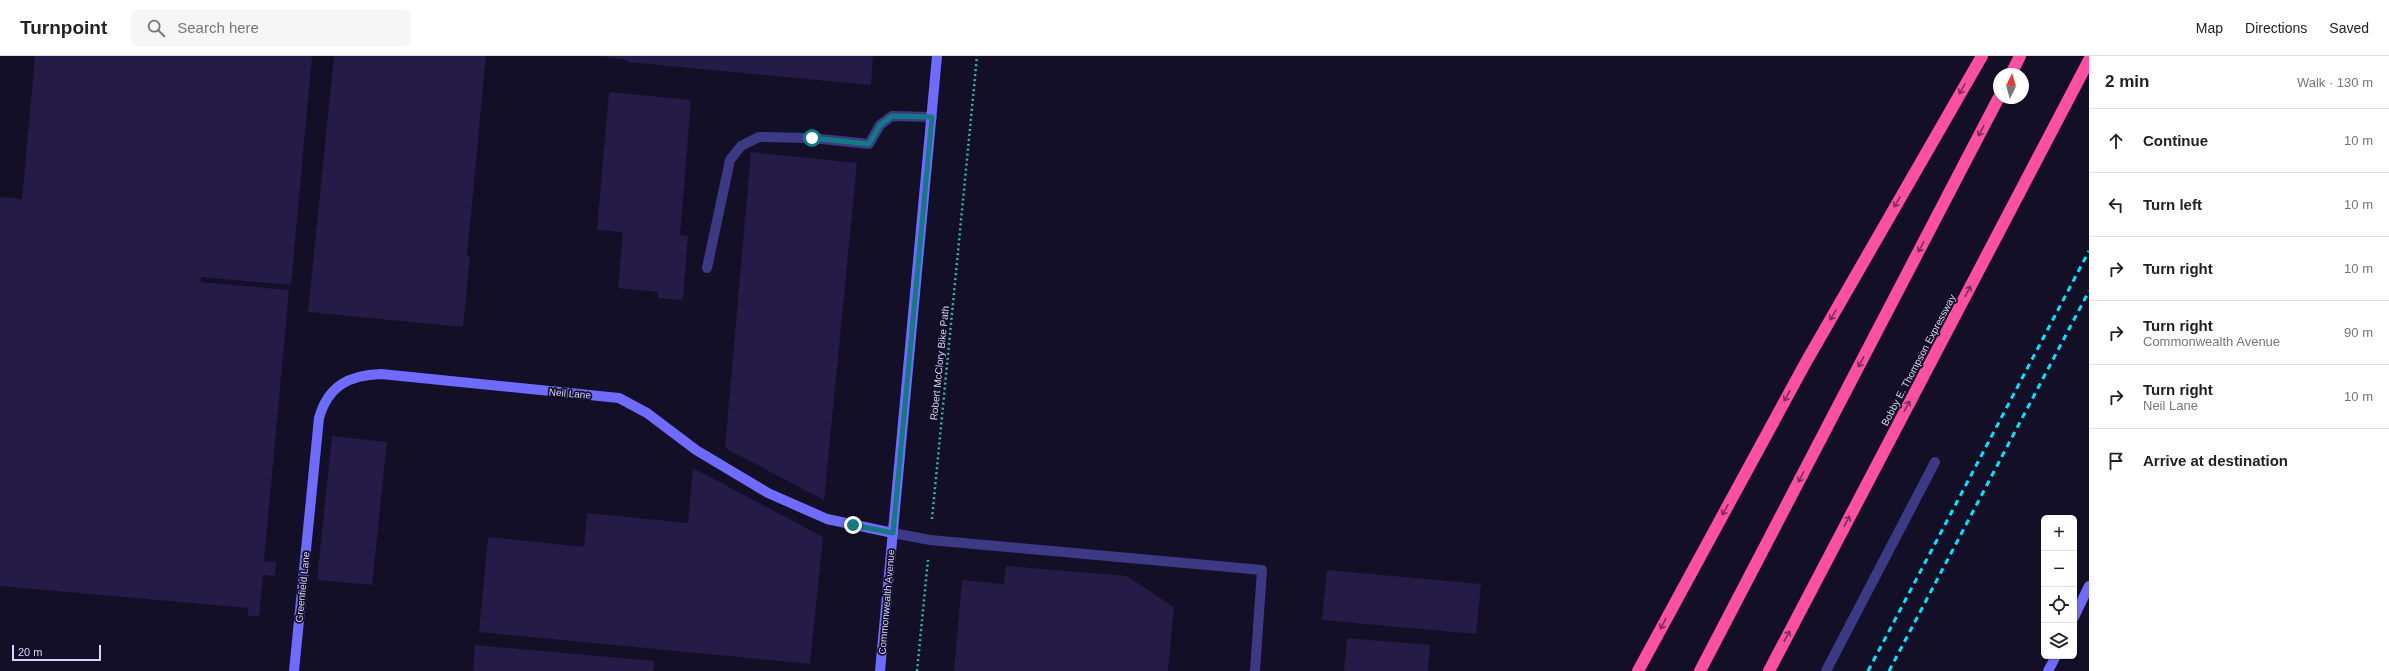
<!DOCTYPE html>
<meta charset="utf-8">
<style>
:root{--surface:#fff;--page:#f6f6f6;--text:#222;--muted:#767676;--line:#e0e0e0}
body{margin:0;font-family:Helvetica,sans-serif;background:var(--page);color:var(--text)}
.controls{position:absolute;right:12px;bottom:12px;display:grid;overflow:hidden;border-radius:6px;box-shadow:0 1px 3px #0004}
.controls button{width:36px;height:36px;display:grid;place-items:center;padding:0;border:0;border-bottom:1px solid var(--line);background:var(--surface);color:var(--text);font:20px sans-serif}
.compass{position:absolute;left:1993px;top:12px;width:36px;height:36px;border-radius:50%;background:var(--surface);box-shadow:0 1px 3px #0004;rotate:5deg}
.scale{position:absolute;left:12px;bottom:10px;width:89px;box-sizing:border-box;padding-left:4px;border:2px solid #d9d4ff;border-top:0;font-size:11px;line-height:14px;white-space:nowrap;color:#d9d4ff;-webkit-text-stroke:3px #130f26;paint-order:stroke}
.stop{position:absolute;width:12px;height:12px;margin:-9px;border:3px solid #137a85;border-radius:50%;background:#fff}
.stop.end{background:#137a85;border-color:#fff;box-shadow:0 1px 4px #0008}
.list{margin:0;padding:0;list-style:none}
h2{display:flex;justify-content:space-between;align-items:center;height:52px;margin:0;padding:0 16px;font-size:17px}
h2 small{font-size:13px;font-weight:400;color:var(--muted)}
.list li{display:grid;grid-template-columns:26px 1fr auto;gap:12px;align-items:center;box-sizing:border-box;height:64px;padding:0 16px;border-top:1px solid var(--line)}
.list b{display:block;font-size:15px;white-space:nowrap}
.list p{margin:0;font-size:13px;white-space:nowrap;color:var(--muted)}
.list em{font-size:13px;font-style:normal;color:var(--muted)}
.icon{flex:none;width:22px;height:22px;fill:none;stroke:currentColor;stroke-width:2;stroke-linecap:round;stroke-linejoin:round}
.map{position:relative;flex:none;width:2089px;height:615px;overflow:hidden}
header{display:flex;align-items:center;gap:24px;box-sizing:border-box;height:56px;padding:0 20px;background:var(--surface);border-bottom:1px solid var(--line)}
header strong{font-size:19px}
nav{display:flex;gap:22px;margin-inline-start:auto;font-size:14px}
.search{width:280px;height:36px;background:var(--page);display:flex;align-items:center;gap:10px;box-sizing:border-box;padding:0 14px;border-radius:6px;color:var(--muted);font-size:15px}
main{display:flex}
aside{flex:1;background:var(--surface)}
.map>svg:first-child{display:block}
</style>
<header>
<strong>Turnpoint</strong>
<div class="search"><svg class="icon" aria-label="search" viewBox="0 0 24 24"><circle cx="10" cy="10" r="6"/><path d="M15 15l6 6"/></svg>Search here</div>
<nav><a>Map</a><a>Directions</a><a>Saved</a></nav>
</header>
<main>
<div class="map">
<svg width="2089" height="615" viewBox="0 0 2089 615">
<rect width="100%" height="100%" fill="#130f26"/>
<g fill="#241b47">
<path d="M35,0H312L291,229L201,221V226L289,234L264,505L276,506L275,520L263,519L259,561L248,560V552L0,530V141L22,143Z"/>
<path d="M334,0H486L467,200L470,201L463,271L308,256Z"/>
<path d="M600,0H873L871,29L627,6V4Z"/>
<path d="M609,36L691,44L680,179L688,180L683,244L658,242V236L618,232L623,176L597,174Z"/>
<path d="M751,96L857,107L824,444L725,392Z"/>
<path d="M332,380L387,386L372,529L317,524Z"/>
<path d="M693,412L823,481L810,608L479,576L488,481L584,491L587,457L688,467Z"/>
<path d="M1006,510L1127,520L1174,551L1168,615H954L962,524L1004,528Z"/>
<path d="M1327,514L1481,528L1476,578L1322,564Z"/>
<path d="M1347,582L1430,589L1428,615H1344Z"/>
<path d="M475,589L654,605L653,615H473Z"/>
</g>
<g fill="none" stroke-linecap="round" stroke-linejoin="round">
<g stroke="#2fb8b0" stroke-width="2.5" stroke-dasharray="2 3" stroke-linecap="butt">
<path d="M932,463L977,0"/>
<path d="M917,615L928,504"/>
</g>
<g stroke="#3d3a85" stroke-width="10">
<path d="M707,212L730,104L741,90L759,81L812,82L869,88L880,69L892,60L932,61"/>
<path d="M893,477L930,484L1262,514L1255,615"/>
<path d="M1826,615L1935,406"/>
</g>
<g stroke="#6f6bff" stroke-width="10">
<path d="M2074,561L2089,530"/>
<path d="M294,615L319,362C328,330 349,319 381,318L619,342L647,357L696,394L768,437L827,463L893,477"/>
<path d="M880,615L937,0"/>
<path d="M2048,615L2056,600"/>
</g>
<g stroke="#ff4fa3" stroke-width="12">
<path d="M2011,18L2020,0"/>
<path d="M1638,615L1806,306L1982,0"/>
<path d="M1700,615L1999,41"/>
<path d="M1769,615L2089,4"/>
</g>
<g stroke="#00e5ff" stroke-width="3" stroke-dasharray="6 5" stroke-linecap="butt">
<path d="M1868,615L2089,195"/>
<path d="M1889,615L2089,235"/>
</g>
</g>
<defs><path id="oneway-shaft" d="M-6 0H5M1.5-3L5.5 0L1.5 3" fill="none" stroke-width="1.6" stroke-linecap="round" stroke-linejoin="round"/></defs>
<g stroke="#7d2c5e">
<use href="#oneway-shaft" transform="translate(1962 33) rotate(120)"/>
<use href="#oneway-shaft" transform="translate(1981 75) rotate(118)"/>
<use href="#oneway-shaft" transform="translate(1897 146) rotate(120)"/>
<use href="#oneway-shaft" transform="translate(1921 191) rotate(118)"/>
<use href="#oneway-shaft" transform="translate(1968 235) rotate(-62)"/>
<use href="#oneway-shaft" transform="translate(1833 259) rotate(120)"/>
<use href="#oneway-shaft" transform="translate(1861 306) rotate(118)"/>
<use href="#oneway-shaft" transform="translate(1787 340) rotate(119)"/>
<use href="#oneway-shaft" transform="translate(1907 350) rotate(-62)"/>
<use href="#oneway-shaft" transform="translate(1801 421) rotate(118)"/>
<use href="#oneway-shaft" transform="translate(1725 454) rotate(119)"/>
<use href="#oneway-shaft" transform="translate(1847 465) rotate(-62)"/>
<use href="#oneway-shaft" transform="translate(1663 568) rotate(118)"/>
<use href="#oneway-shaft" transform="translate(1787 580) rotate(-62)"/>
</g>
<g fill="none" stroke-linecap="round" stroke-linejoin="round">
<path stroke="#137a85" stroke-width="5" d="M812,82L869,88L880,69L892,60L932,61L893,477L853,469"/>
</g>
<g text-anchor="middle" stroke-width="3.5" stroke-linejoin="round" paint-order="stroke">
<g font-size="10" fill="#d9d4ff" stroke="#130f26">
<text transform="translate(1918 304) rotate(-62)" y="4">Bobby E. Thompson Expressway</text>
<text transform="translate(939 307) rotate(-84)" y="4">Robert McClory Bike Path</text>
<text transform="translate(570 337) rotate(5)" y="4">Neil Lane</text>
<text transform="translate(302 531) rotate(-84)" y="4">Greenfield Lane</text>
<text transform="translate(886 546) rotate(-85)" y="4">Commonwealth Avenue</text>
</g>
</g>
</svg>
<div class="controls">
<button>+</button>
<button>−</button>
<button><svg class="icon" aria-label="locate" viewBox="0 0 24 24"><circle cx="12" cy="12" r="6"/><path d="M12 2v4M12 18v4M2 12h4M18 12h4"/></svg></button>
<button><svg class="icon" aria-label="layers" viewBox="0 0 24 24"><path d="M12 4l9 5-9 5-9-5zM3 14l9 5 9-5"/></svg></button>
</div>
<svg class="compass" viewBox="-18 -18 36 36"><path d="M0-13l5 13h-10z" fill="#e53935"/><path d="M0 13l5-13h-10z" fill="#767676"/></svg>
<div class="scale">20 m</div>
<div class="stop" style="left:812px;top:82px"></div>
<div class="stop end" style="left:853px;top:469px"></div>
</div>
<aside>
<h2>2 min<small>Walk · 130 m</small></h2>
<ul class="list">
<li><svg class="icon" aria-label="ahead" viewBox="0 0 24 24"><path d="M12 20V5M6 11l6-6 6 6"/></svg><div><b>Continue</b></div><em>10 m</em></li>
<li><svg class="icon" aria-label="left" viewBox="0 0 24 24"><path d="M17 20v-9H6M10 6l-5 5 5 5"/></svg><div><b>Turn left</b></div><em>10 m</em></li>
<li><svg class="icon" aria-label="right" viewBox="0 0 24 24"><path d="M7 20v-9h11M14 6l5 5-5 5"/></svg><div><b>Turn right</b></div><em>10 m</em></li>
<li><svg class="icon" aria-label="right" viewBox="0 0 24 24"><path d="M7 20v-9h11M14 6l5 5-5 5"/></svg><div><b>Turn right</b><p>Commonwealth Avenue</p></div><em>90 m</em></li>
<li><svg class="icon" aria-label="right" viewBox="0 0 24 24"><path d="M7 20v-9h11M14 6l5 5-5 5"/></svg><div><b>Turn right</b><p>Neil Lane</p></div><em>10 m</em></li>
<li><svg class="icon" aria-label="arrive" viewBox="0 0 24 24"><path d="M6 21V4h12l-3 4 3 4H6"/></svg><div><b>Arrive at destination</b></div></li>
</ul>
</aside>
</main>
